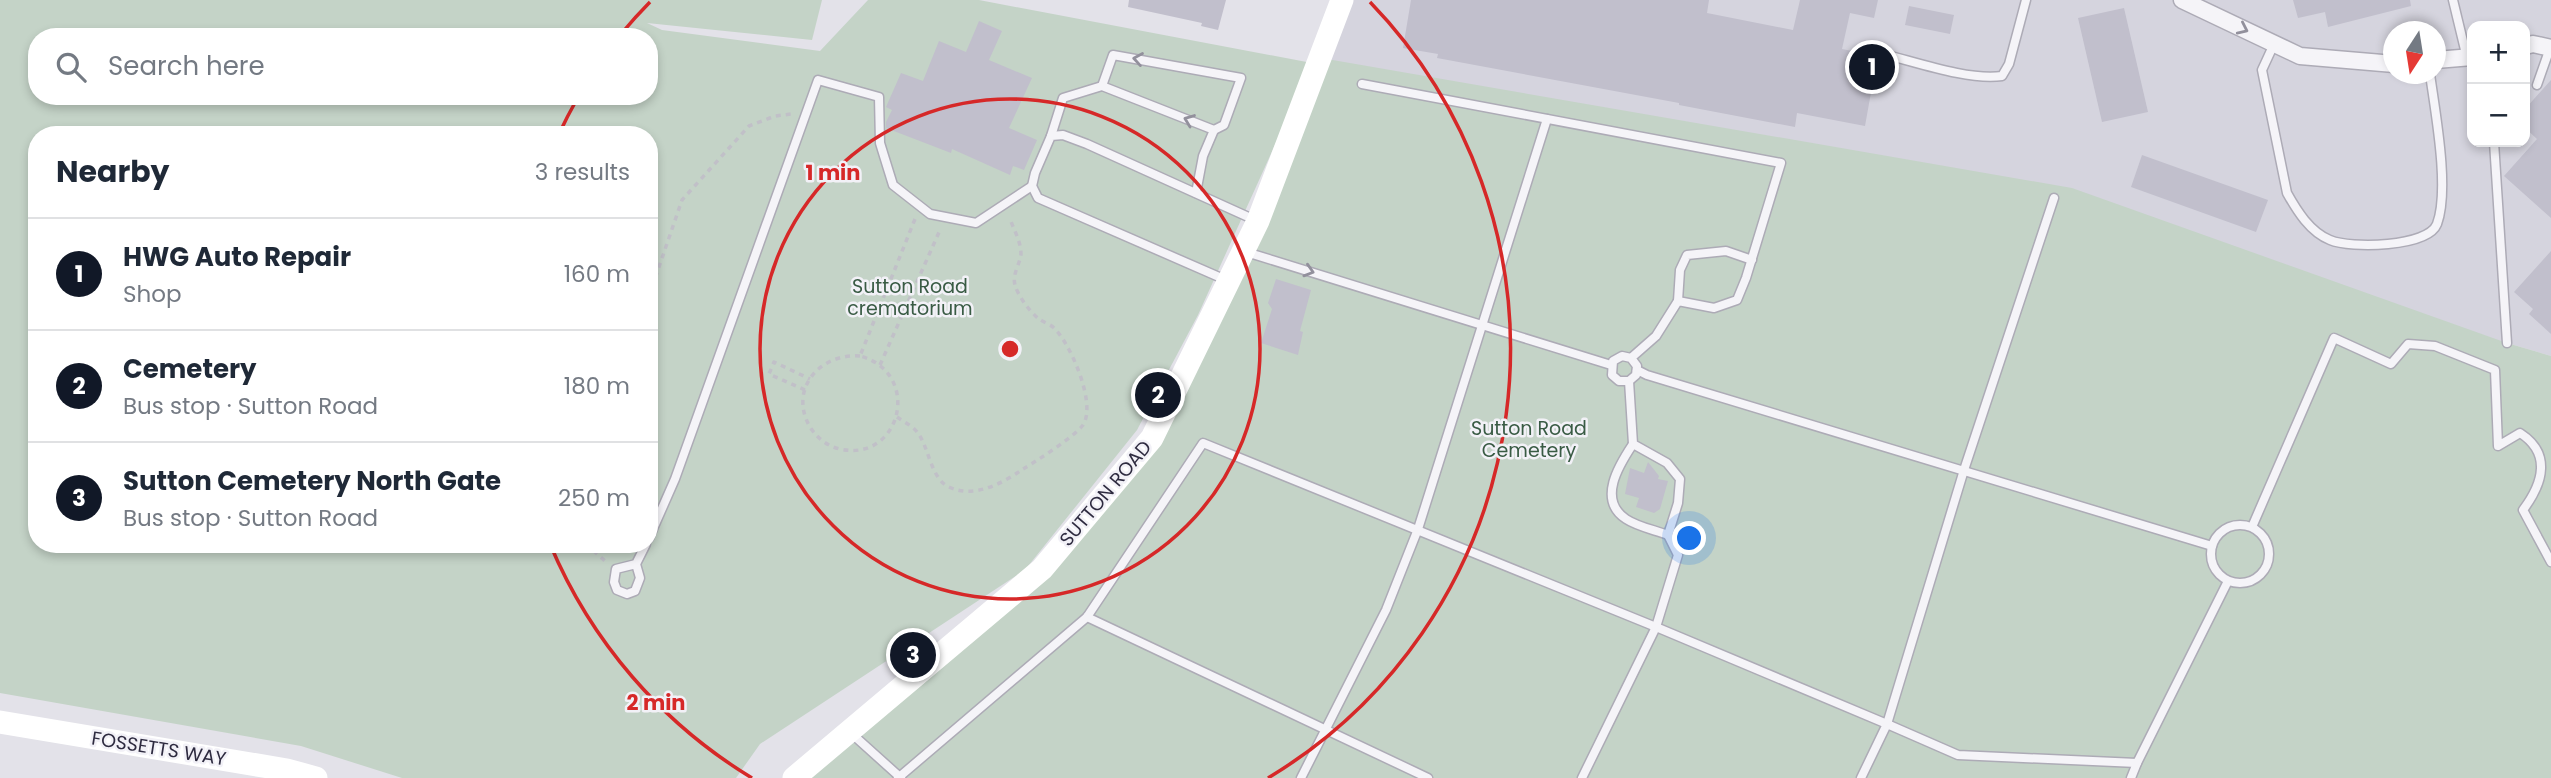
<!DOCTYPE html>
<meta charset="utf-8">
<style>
:root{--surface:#fff;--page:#f6f6f7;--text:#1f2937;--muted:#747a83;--line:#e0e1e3;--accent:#111827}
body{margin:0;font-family:Poppins,sans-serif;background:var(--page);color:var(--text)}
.controls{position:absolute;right:21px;top:21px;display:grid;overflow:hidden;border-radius:14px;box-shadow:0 4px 10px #0003}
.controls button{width:63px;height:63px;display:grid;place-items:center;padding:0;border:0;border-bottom:2px solid var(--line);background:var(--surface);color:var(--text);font:35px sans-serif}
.compass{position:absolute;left:2383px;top:21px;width:63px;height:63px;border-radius:50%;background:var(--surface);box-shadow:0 4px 10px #0003;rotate:192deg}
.you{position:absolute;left:1690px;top:539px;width:24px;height:24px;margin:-18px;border:5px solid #fff;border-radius:50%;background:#1a73e8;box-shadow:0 0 0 10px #1a73e833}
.badge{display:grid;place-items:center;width:46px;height:46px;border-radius:50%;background:var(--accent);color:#fff;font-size:23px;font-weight:700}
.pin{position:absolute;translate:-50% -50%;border:4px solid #fff;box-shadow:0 2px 7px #0006}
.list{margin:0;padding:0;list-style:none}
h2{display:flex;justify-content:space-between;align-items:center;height:91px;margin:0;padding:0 28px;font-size:30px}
h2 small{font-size:23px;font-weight:400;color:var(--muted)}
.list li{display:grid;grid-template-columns:46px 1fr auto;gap:21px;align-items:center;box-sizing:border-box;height:112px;padding:0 28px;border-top:2px solid var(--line)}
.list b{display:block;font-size:26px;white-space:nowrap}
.list p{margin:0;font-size:23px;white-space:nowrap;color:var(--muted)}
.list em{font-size:23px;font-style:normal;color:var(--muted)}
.icon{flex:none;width:38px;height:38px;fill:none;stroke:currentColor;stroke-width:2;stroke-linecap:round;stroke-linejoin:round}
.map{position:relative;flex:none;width:2551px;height:778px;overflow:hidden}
.search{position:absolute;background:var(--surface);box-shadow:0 4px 10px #0003;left:28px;top:28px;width:630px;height:77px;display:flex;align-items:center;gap:18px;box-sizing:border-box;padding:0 24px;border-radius:28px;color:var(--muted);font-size:26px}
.panel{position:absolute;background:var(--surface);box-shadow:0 4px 10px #0003;left:28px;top:126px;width:630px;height:427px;border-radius:28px}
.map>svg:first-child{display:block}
</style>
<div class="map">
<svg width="2551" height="778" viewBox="0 0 2551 778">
<rect width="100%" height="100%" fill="#e3e2e9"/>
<path fill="#d5d4de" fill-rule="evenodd" d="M1345,0H2551V356L2507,343L1321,58ZM2472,26H2525V142H2472ZM2394,32H2436V74H2394Z"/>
<g fill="#c4d3c7" fill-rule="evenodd">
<path d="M0,0H822L812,40L647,23L662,30L820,51L868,0H979L1312,63L1198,315L1137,430L1025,570L760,744L736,778H402L301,746L0,693ZM37,37H649V96H37ZM37,135H649V544H37Z"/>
<path d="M1321,58L2072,188L2507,343L2551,356V778H794L1042,569L1152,438Z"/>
</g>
<g fill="#c1bfcc">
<path d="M1129,0H1226L1218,30L1201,26L1202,23L1128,7Z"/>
<path d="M1411,0H1709L1707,13L1793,30L1800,0H1878L1874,18L1850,13L1842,49L1873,55L1877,59L1865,126L1797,113L1795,127L1679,105V103L1437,58L1438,54L1403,48Z"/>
<path d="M2293,0H2410L2411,6L2328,27L2325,12L2298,18Z"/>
<path d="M1909,6L1954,15L1950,34L1905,25Z"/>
<path d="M2124,8L2148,112L2102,122L2078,18Z"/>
<path d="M979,21L1002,31L989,60L1032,78L1009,128L1037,140L1024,170L1013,166L1010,175L952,149L951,153L886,128V122L892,110L886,107L901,73L923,81L939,41L966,52Z"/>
<path d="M2551,80V218L2504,176L2537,139L2525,128V109Z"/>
<path d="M2142,155L2268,200L2256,232L2131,187Z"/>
<path d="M2551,251V334L2529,314L2533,309L2514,292Z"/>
<path d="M1276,279L1311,290L1300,331L1303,332L1298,355L1261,343L1272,309L1268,303Z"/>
<path d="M1648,462L1659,476L1658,479L1668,481L1660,509L1654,513L1636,507L1639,498L1625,494L1630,468L1644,473Z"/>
</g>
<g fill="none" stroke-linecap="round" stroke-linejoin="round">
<g stroke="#adabb6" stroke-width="11">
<g id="lane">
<path d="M2453,0L2467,58"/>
<path d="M2274,44L2262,70L2287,193C2297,211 2310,232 2330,240C2351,249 2428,247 2437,224C2450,189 2435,111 2430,74"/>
<path d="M1879,53C1913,61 1968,81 2002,76L2009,64L2026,0"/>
<path d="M1362,84L1781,163L1746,278L1737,300L1714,308L1678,301L1656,336L1631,358L1622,356L1613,361L1612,375L1619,381H1629L1636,375L1637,366L1631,358"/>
<path d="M2537,85L2550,48"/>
<path d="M1102,86L1113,55L1241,78L1224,125L1214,130"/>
<path d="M1051,136L1063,98L1102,86L1214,130L1203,156L1196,193"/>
<path d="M2494,142L2507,343"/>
<path d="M2054,198L1964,470L1887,724L1958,755L2137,763L2228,581"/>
<path d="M1246,252L1611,365"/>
<path d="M1226,280L1038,198L1032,186L1035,173L1051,136L1063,135L1087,144L1255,220"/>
<path d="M1678,301L1680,270L1687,255L1726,251L1752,260"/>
<path d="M1637,370L1647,375L2212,546"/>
<path d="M1633,444C1619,465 1597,500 1626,519C1638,527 1655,530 1668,535"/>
<circle cx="2240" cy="554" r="29"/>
<path d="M2252,527L2334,338L2391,364L2408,344L2435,346L2495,370L2498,446L2520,433C2551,453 2544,482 2523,510L2551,562"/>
<path d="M649,538L675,479L818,80L879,97L880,143L893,185L930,214L976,223L1032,186"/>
<path d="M636,564L616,569L614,582L617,590L627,594L635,591L640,578L636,564L646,544"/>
<path d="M1087,617L1428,778"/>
<path d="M851,733L901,778"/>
<path d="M898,778L1087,617L1203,443L1656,627L1887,724L1861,778"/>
<path d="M1301,778L1386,610L1418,529L1547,119"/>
<path d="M1582,778L1656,627L1678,555L1668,535L1678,503L1680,479L1667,463L1633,444L1629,381"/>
<path d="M2131,778L2137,763"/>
</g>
</g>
<g stroke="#adabb6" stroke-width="19">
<g id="street">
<path d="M2182,0L2300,56L2394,64"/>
<path d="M2525,46L2533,44L2551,48"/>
<path d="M2436,60L2472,57"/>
</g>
</g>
<g stroke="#c1c0c8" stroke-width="3.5" stroke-dasharray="5 5" stroke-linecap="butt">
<path d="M649,296L682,200L749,126L775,116L791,114"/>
<path d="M860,356C820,353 788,389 810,427C817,438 827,446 840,449C901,463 923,373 860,356L915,219"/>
<path d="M880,365L940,230"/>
<path d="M805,390L769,374L774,362L810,379"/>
<path d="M897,417C904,422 913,426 918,433C929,448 931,479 949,487C974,499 1003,483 1023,469C1038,460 1074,437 1083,425C1097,404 1070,342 1053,327C1049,324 1043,322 1039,319C1030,312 1018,296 1015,285C1012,274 1020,264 1021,254C1021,242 1014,230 1010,219"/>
<path d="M586,544L605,561"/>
</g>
<use href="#lane" stroke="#f5f4f8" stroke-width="8"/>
<use href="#street" stroke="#f5f4f8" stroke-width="16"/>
<g stroke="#fff" stroke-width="23">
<path d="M0,722L287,770L316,778"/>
<path d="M794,778L1042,569L1152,438L1258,221L1342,0"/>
</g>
</g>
<defs><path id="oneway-chevron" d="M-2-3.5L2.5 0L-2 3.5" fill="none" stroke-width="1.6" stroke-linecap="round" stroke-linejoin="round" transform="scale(1.75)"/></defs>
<g stroke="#92909c">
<use href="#oneway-chevron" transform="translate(2243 29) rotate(25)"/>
<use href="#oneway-chevron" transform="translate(1138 59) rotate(-170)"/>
<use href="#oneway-chevron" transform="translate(1189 120) rotate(-159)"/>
<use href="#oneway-chevron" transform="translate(1309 271) rotate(17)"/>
</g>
<g fill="none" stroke="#d62828" stroke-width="3.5">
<circle cx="1010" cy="349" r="250"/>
<path d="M752 778A500 500 0 0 1 550 544M559 134A500 500 0 0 1 577 99M621 34A500 500 0 0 1 650 2M1370 2A500 500 0 0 1 1268 778"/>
</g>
<g text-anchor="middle" stroke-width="5" stroke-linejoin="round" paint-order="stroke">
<g font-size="19" fill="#395b44" stroke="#f2f1f7">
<text x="910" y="293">Sutton Road<tspan x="910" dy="22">crematorium</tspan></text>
<text x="1529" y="435">Sutton Road<tspan x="1529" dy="22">Cemetery</tspan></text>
</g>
<g font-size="19" fill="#2e2b40" stroke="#f2f1f7">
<text transform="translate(1105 493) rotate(-50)" y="7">SUTTON ROAD</text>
<text transform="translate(159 748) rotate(9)" y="7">FOSSETTS WAY</text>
</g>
</g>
<circle cx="1010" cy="349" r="10" fill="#d62828" stroke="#f2f1f7" stroke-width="3.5"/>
<g font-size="21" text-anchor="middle" font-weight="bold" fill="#d62828" stroke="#f2f1f7" stroke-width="5" stroke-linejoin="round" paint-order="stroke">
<text x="833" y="180">1 min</text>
<text x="656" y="710">2 min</text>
</g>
</svg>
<div class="controls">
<button>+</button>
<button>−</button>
</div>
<svg class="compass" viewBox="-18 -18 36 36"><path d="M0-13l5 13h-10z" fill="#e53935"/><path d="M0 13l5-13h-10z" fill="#747a83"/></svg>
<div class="you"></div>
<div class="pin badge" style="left:1872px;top:67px">1</div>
<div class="pin badge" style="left:1158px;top:395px">2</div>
<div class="pin badge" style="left:913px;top:655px">3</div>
<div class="search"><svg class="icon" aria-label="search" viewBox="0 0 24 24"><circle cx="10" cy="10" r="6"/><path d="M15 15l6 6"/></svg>Search here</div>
<section class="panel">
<h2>Nearby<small>3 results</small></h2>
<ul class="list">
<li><span class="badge">1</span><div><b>HWG Auto Repair</b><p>Shop</p></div><em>160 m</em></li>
<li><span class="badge">2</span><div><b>Cemetery</b><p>Bus stop · Sutton Road</p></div><em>180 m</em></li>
<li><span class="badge">3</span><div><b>Sutton Cemetery North Gate</b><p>Bus stop · Sutton Road</p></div><em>250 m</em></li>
</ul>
</section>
</div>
